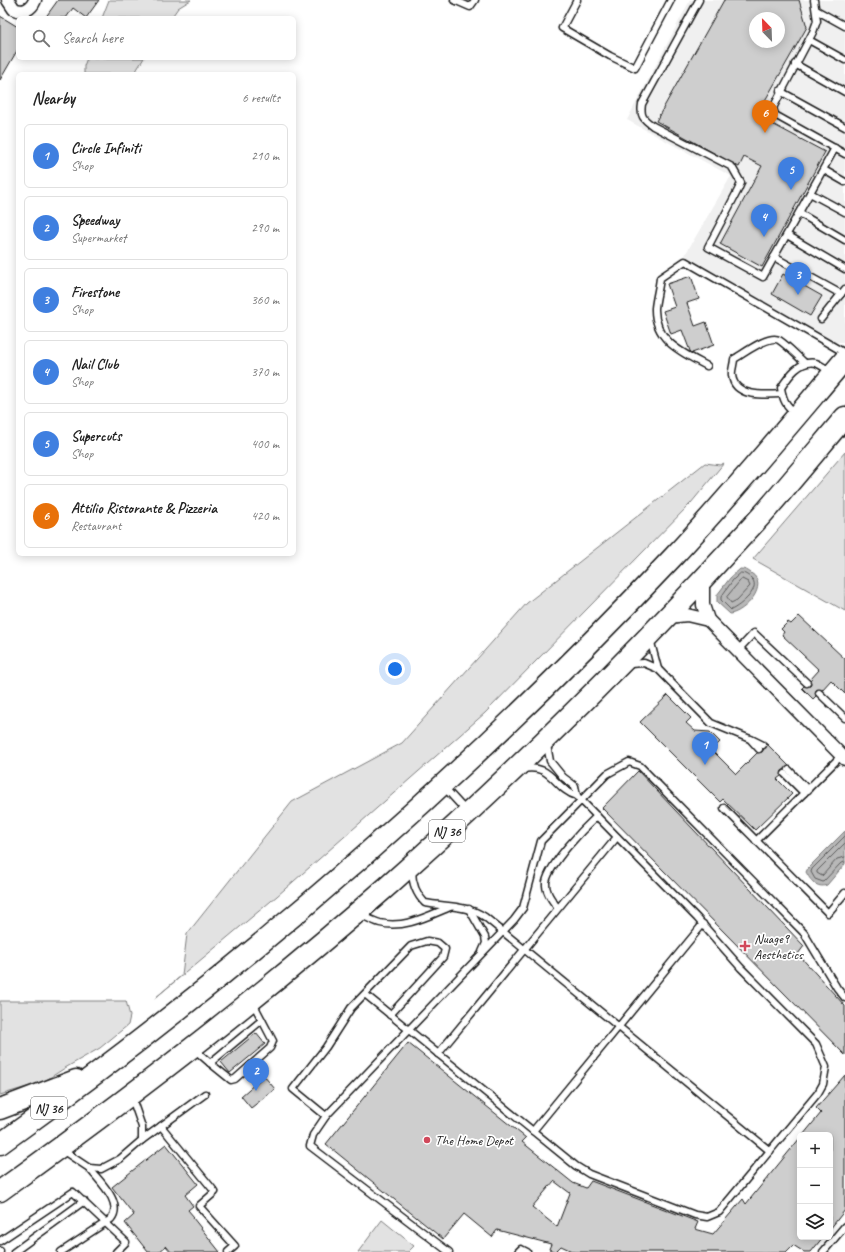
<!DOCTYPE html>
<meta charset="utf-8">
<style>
:root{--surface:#fff;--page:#f6f6f6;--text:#222;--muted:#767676;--line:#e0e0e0;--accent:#0f766e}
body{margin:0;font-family:Caveat,sans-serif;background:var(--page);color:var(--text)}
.controls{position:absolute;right:12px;bottom:12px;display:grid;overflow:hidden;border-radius:6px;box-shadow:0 2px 10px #0003}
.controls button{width:36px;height:36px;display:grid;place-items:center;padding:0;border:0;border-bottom:1px solid var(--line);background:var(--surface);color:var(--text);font:20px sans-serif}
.compass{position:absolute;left:749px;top:12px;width:36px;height:36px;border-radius:50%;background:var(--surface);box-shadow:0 2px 10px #0003;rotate:337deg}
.you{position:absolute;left:395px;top:669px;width:14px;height:14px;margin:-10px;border:3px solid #fff;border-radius:50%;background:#1a73e8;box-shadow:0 0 0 6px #1a73e833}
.badge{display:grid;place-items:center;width:26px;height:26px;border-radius:50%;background:var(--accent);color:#fff;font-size:13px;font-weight:700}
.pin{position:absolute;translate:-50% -33px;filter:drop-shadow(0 1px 2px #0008)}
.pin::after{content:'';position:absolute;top:21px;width:14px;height:12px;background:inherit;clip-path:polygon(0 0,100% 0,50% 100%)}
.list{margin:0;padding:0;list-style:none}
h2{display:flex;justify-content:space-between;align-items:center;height:52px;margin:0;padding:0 16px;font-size:17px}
h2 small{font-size:13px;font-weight:400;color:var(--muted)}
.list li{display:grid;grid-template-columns:26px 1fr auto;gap:12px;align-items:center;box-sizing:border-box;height:64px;margin:0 8px 8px;padding:0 8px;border:1px solid var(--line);border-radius:6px}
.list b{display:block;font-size:15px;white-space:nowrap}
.list p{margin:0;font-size:13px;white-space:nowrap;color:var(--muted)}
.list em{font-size:13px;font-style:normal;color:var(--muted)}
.icon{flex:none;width:22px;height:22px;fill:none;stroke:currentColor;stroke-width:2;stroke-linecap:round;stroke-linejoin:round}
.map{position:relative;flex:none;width:845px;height:1252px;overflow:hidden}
.search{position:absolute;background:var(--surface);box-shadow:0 2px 10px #0003;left:16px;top:16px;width:280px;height:44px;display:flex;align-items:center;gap:10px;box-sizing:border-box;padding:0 14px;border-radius:6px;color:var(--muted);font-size:15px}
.panel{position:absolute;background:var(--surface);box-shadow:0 2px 10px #0003;left:16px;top:72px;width:280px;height:484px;border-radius:6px}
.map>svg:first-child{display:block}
</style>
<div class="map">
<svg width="845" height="1252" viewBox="0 0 845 1252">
<rect width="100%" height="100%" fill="#fff"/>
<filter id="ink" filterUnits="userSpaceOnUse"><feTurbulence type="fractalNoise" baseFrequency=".025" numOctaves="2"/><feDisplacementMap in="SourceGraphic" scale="8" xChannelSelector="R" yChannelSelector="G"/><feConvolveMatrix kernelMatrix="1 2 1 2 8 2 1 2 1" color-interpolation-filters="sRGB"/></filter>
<g filter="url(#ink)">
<path fill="#f0f0f0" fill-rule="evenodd" d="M690,0H845V341L843,342H833L685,255L731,176L627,120ZM755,18H779V42H755Z"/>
<g fill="#e2e2e2" stroke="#7f7f7f">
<path d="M109,0H191L178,8L171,18H102Z"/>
<path d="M87,58H144L134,74H84V66Z"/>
<path d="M845,452V611L753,559Z"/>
<path d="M705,463L720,465L724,463L691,503L485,713L277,896L154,999L182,975L187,934L292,802L402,743L527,603Z"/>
<path d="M0,1001H126L130,1016L128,1025L100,1048L65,1068L43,1082L0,1095Z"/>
<path d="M382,1220L414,1246L408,1252H358Z"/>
</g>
<g fill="#b8b8b8" stroke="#7a7a7a">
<path d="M740,569C745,569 747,570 751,573C770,585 745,612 730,614L717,602V595L730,578Z"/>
<path d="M845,831V864L827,885C817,889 810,880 806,872L808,868Z"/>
</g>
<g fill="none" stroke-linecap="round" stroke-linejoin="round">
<g stroke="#5a5a5a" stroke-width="1">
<path d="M741,573C745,573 747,575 750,577C764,587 740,606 731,610L721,600V597L733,580Z"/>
<path d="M742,579L748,582L750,586L737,600L731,603L727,597Z"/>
<path d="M845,836L812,869L811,872L815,879L823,882L841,863L845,862"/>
<path d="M845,843L817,871V873L822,876L837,859L845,857"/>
</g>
</g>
<g fill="#cecece" stroke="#1c1c1c" fill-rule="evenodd">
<path d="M58,0H99L86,18L73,8L66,18H45Z"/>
<path d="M724,0H799L807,27L759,111L763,119L825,152L762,267L720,244L762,166L744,157L739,167L656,121ZM755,18H779V42H755Z"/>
<path d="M0,16L18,27V49L0,80Z"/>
<path d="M783,274L822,296L810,316L772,294Z"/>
<path d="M691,276L699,299L687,303L695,326L706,322L714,345L692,353L690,351L682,330L671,334L663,311L675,307L667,284Z"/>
<path d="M799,616L845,659V694L831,680L822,690H816V696L813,699L802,688L804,686H810L811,684L810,680L819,670L782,635L784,632L781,629L788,622L791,624Z"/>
<path d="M668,695L691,718L686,723L695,731L710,732L720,742L712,750L736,774L757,753L762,752L767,744L789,766L782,771L781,776L777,779L792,794L755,830L723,799L720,802L640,722Z"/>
<path d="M638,771L804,946L798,954L845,1006V1055L602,808Z"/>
<path d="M256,1033L265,1044L230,1073L221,1062Z"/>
<path d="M408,1043L526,1138L522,1142L573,1183L586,1188L591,1181L698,1222L695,1229L713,1234L743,1199L746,1204L800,1138V1237H823L811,1252H804L793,1245L786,1252H574L561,1246L555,1252L549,1249L551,1244L497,1230L492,1237L464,1214L443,1239L326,1144ZM554,1181L570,1193L557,1227L532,1207Z"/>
<path d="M845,1075V1210L830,1229V1135H803L821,1113L816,1108Z"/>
<path d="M264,1076L275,1089L251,1108L241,1096Z"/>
<path d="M166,1144L198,1184L185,1195L193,1206L188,1210L194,1217L193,1218L220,1252H171L166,1246L159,1252H148L125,1223L134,1215L112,1187Z"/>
</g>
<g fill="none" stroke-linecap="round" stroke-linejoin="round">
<g stroke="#1c1c1c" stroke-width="9">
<g id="service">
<path d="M454,0L470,7L475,0"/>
<path d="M577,0L562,28L610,56L635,68L671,0"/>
<path d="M699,0L642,104C640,116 643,119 653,126L732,167L741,183L738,190L708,247L763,277L835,148"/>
<path d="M814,0L817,21L813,32L773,108L775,115L845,154"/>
<path d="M816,10L845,26"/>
<path d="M809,40L845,60"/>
<path d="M795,64L845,92"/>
<path d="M780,91L845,127"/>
<path d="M824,170L845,182"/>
<path d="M810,193L845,212"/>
<path d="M799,213L845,240"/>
<path d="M787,235L845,269"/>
<path d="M774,257L841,294"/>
<path d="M821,319L845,289"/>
<path d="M707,366C683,353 654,341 655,308C656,298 659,288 660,278L685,261L845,353"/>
<path d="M782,394C766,395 734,398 732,375C731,371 734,364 734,359C743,354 769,334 779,340C788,346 797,356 805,363"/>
<path d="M796,413C786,406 783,400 781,388C788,377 800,359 816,363C821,365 826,369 830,371"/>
<path d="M650,639L658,669"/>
<path d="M738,650L754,633L807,683"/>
<path d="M630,664L644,663L658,669L711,723L750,739L759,749"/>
<path d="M819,693L845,718"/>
<path d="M751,739L763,745"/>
<path d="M523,769C552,763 554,789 577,796"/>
<path d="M789,770L808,790"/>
<path d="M785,774L804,793"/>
<path d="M444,787L466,811"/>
<path d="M724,808L828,913L845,893"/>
<path d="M756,841L841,756"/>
<path d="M412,870C412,882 416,894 425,903C446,907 467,905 485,917L770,1151"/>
<path d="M557,907C552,900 545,892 546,882C550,863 582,830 597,816"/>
<path d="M469,909L485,937L486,943L482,952"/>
<path d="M359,914C366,917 373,921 380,923C404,929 428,916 450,907"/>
<path d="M366,995L576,1166L589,1174L695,1215L707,1217L719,1212L818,1093L823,1084L826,1067L816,1044L741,968L697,918L577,796L575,786L563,777L550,761L547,745"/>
<path d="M194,1049L210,1063L262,1020"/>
<path d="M438,1054L617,837"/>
<path d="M210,1063L231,1080L235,1079L270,1048L273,1041L253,1003"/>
<path d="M132,1098L142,1127V1140"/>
<path d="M326,1116L293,1089L326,1047L351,1008L411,946L427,941L438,943L445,949L443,957L390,1015"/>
<path d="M161,1126L215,1192L199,1206L235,1246L228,1252"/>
<path d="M533,1131L703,924"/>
<path d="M62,1150L89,1168L101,1169L120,1159L142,1140L205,1094"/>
<path d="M0,1241L73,1192L126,1242L116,1252"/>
<path d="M0,1251V1252"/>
<path d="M14,1252L84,1201"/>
<path d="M61,1252L111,1219C124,1203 99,1181 89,1168"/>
<path d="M449,1252L310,1146L313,1135L326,1116L514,920L523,908L541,841L607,774L629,762L640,766L804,933L837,988L845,998"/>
<path d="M518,1252L521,1249L527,1252"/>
<path d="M823,1252L845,1226"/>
</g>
</g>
<g stroke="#1c1c1c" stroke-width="15">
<g id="minor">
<path d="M8,0L14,9C23,13 31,10 35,0"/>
<path d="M703,577V605L708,620L845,759"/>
<path d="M668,617L687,615L708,620"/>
</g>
</g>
<g stroke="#1c1c1c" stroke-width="23">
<g id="trunk">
<path d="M0,1109L76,1080"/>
<path d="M0,1144C243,970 469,774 674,556C733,493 789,425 845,359"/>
<path d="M0,1191C134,1095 266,993 390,884C521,768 645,644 763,514C791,482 818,449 845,417"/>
</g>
</g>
<use href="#service" stroke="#fff" stroke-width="6"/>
<use href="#minor" stroke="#fff" stroke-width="12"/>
<use href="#trunk" stroke="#fff" stroke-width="20"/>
</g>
</g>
<g fill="#d1495b" stroke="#fff" stroke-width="1.5">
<path d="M743 940h4v4h4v4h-4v4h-4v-4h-4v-4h4z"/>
<circle cx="427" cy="1140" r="4"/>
</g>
<g text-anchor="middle" stroke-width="3.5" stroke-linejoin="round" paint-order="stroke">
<g fill="#fff" stroke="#606060" stroke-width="1">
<rect x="429" y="820" width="36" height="22" rx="3"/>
<rect x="31" y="1097" width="36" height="22" rx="3"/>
</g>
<g font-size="13" font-weight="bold" fill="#1c1c1c">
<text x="447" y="836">NJ 36</text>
<text x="49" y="1113">NJ 36</text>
</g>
<g font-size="14" fill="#1c1c1c" stroke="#fff" text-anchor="start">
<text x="754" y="943">Nuage9<tspan x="754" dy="16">Aesthetics</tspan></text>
<text x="435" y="1145">The Home Depot</text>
</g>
</g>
</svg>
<div class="controls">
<button>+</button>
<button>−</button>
<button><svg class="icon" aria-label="layers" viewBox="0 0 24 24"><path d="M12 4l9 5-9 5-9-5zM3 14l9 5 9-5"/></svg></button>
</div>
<svg class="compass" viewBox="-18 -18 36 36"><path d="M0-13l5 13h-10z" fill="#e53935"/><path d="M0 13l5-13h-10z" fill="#767676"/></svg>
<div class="you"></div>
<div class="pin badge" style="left:705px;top:765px;background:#3f7fe0">1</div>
<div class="pin badge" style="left:256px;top:1091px;background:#3f7fe0">2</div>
<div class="pin badge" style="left:798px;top:295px;background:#3f7fe0">3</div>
<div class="pin badge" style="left:764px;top:237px;background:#3f7fe0">4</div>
<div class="pin badge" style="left:791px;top:190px;background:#3f7fe0">5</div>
<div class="pin badge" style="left:765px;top:133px;background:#e8710a">6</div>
<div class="search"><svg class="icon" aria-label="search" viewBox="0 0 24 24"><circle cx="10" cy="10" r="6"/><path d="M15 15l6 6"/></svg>Search here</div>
<section class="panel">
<h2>Nearby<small>6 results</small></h2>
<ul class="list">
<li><span class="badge" style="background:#3f7fe0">1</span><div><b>Circle Infiniti</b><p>Shop</p></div><em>210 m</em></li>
<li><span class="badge" style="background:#3f7fe0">2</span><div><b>Speedway</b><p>Supermarket</p></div><em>290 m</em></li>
<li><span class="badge" style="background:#3f7fe0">3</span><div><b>Firestone</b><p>Shop</p></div><em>360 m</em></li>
<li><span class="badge" style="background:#3f7fe0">4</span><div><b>Nail Club</b><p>Shop</p></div><em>370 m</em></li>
<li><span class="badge" style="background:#3f7fe0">5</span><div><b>Supercuts</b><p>Shop</p></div><em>400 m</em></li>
<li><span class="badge" style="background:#e8710a">6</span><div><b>Attilio Ristorante &amp; Pizzeria</b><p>Restaurant</p></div><em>420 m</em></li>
</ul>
</section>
</div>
